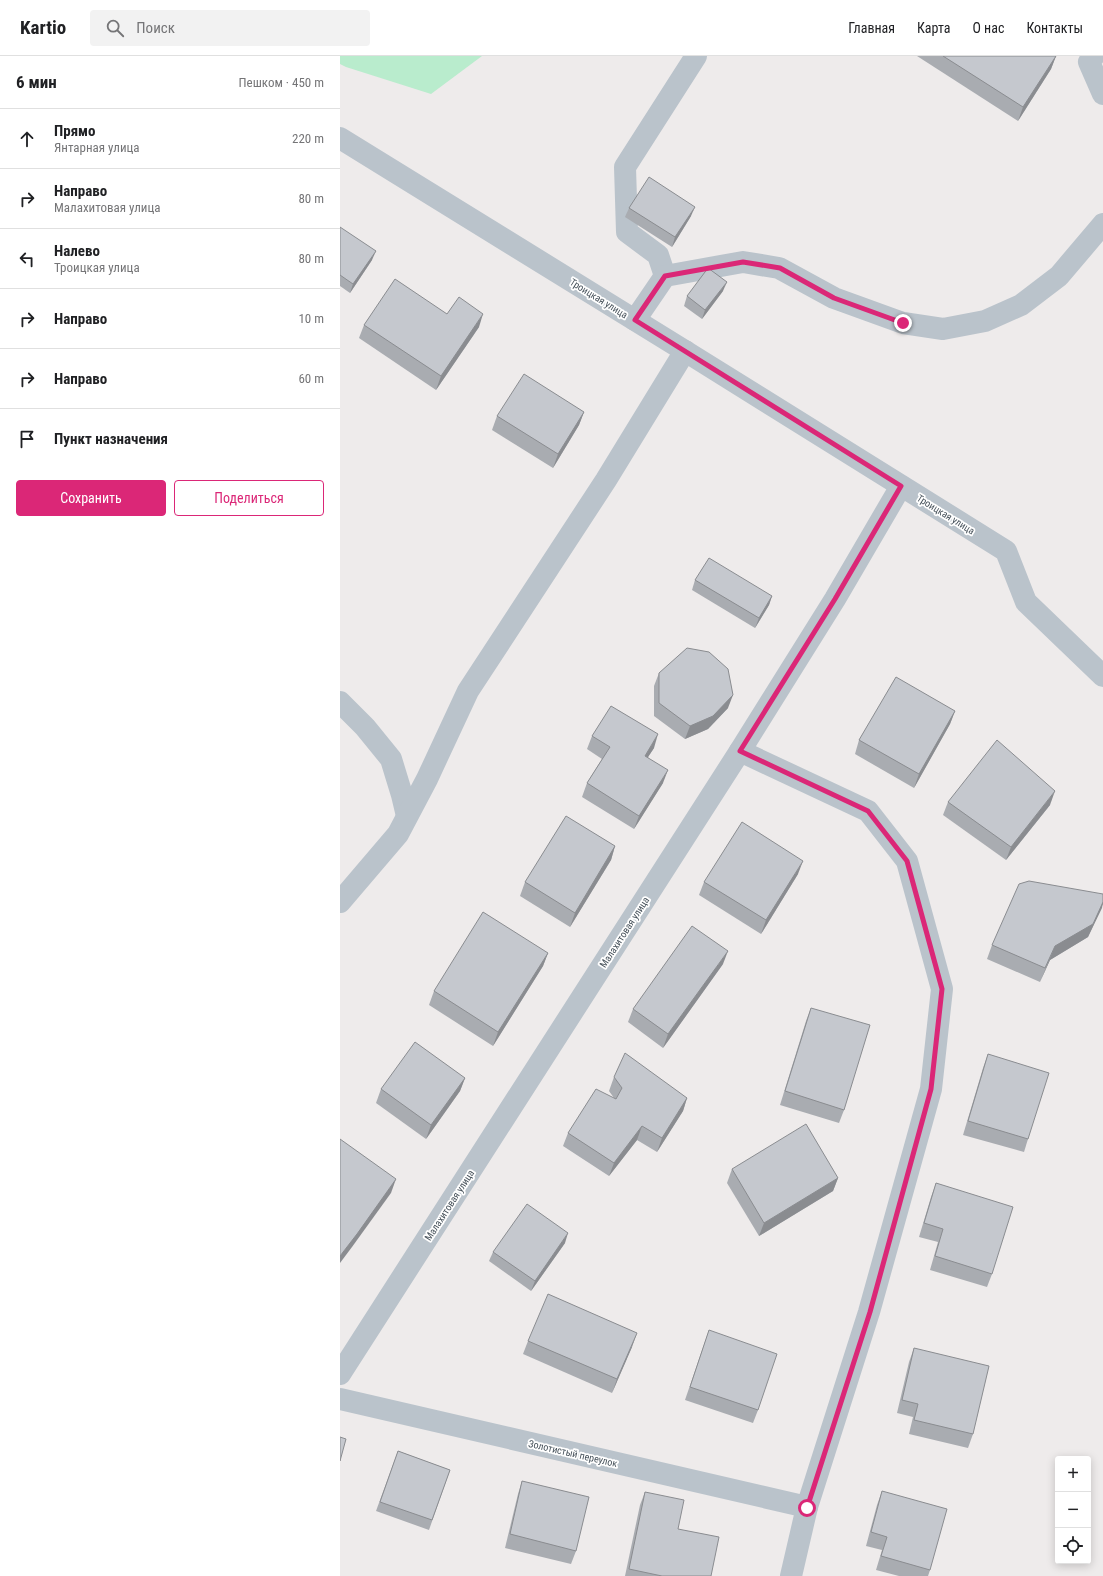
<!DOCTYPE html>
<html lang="ru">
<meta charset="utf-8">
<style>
:root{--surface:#fff;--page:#f2f2f2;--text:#202124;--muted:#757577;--line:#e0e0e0;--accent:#db2777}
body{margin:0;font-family:"Roboto Condensed",sans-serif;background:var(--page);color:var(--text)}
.controls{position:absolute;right:12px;bottom:12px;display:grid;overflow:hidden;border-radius:4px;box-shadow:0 2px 10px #0003}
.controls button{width:36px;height:36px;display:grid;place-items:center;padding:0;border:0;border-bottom:1px solid var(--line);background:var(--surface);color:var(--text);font:20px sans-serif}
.stop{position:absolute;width:12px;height:12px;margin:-9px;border:3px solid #db2777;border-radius:50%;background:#fff}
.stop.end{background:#db2777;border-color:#fff;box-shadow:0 1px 4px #0008}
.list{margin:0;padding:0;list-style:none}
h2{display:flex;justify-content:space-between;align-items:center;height:52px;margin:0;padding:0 16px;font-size:17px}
h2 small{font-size:13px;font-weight:400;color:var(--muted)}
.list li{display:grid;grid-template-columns:26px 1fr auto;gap:12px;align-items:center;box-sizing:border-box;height:60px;padding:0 16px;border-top:1px solid var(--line)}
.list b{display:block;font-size:15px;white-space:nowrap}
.list p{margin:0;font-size:13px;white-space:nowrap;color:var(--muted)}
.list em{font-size:13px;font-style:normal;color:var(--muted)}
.actions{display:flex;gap:8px;padding:12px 16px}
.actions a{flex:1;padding:9px 0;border:1px solid var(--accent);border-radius:4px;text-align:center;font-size:14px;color:var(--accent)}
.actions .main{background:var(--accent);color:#fff}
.icon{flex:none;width:22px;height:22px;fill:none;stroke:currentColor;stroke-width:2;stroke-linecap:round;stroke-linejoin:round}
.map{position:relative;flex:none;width:763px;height:1520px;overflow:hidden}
header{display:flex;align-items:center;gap:24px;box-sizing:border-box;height:56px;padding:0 20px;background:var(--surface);border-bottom:1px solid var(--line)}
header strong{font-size:19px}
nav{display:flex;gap:22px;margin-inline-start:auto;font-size:14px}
.search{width:280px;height:36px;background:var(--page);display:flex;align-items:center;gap:10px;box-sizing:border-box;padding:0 14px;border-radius:4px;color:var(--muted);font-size:15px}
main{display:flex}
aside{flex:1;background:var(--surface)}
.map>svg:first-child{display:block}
</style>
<header>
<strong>Kartio</strong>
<div class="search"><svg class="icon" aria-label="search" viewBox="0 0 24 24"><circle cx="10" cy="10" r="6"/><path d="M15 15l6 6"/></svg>Поиск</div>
<nav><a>Главная</a><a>Карта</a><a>О нас</a><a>Контакты</a></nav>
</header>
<main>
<aside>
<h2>6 мин<small>Пешком · 450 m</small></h2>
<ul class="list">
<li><svg class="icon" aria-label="ahead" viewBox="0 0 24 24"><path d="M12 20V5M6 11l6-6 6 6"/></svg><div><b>Прямо</b><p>Янтарная улица</p></div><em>220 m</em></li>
<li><svg class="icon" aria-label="right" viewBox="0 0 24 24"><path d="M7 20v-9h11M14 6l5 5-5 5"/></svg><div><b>Направо</b><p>Малахитовая улица</p></div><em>80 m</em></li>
<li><svg class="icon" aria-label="left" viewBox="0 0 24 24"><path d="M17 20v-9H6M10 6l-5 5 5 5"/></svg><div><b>Налево</b><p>Троицкая улица</p></div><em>80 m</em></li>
<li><svg class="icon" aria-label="right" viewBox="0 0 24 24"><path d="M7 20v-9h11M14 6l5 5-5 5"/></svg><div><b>Направо</b></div><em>10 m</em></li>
<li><svg class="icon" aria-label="right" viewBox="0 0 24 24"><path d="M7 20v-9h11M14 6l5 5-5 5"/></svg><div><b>Направо</b></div><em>60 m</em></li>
<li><svg class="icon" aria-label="arrive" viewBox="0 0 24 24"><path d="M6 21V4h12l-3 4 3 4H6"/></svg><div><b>Пункт назначения</b></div></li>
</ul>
<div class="actions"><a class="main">Сохранить</a><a>Поделиться</a></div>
</aside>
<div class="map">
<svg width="763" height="1520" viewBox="0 0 763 1520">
<rect width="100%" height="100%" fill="#eeebeb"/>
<path fill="#b9eccd" d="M0,0H142L91,38L6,11L0,8Z"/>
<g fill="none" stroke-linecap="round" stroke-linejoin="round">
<g stroke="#bac3cb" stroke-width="22">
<path d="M754,0L749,6L763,38"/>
<path d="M0,82L345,295L666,495L686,546L763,620"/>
<path d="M325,220L318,199L287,176L285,111L356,0"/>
<path d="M295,264L325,220L403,206L439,212L494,242L563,267L603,273L645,265L681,249L719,220L763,168"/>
<path d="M0,646L25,671L51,703L62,739L67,760"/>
<path d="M400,695L528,755L567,805L602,933L591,1033L529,1256L467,1451L451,1520"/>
<path d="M0,846L58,778L87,723L128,635L266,424L345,295"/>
<path d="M0,1318L400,695L495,543L561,430"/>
<path d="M0,1343L467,1451"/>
</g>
</g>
<g fill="#a9acb1">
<path d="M577,0H716L711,13L678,65Z"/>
<path d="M289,152L351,160L332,191L285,161Z"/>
<path d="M0,171L32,204L10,237L0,230Z"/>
<path d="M383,235L362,263L344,250L347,240Z"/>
<path d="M107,258L139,271L96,334L19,282L24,269Z"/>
<path d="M244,356L239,369L213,412L152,374L157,360Z"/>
<path d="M355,524L432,540L429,549L415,572L352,534Z"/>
<path d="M319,617L388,652L368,673L345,683L314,660V630Z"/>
<path d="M615,655L610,668L574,732L515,698L519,684Z"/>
<path d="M252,680L314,692L308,701L323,727L294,773L242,741L247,727L262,703L247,693Z"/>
<path d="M608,746L710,749L666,804L603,759Z"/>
<path d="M275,790L271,804L230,871L180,840L185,826Z"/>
<path d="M458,818L421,878L359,839L364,826Z"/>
<path d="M763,838V848L748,881L710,904L700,926L647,903L652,889Z"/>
<path d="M208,897L203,910L153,990L89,949L94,935Z"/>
<path d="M383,908L323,992L288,966L293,953Z"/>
<path d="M471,952L504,1054L499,1067L440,1049L466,965Z"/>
<path d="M648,998L688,1083L684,1096L623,1079L643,1012Z"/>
<path d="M274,1021L347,1042L343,1055L317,1096L297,1084L269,1120L223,1090L228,1077L274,1042L269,1035Z"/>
<path d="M125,1022L120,1035L86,1083L36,1047L41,1033Z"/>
<path d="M392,1113L498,1122L493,1135L419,1180L387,1127Z"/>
<path d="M596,1127L652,1218L647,1231L590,1214L598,1186L579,1181L591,1141Z"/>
<path d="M225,1187L191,1235L149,1205L153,1196Z"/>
<path d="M369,1274L418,1354L413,1367L345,1344Z"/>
<path d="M188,1285L292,1291L272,1337L183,1298Z"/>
<path d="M574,1292L633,1378L628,1392L569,1378L573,1361L557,1357L569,1306Z"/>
<path d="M58,1395L110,1414L89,1474L36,1455Z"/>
<path d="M182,1425L236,1495L231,1508L165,1492L178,1438Z"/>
<path d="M542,1435L590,1514L588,1520H559L536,1514L542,1494L526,1490L537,1449Z"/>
<path d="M305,1436L338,1473L371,1520H285L300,1449Z"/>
</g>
<g fill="#8a8c90">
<path d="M716,0L711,13L678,65L683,51Z"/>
<path d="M355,151L351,160L332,191L335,181Z"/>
<path d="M36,195L32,204L10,237L13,228Z"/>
<path d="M387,226L383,235L362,263L365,254Z"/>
<path d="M143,258L139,271L96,334L101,320Z"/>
<path d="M244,356L239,369L213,412L218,398Z"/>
<path d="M432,540L429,549L415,572L419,562Z"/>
<path d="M393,639L388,652L368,673L345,683L350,670Z"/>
<path d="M615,655L610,668L574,732L579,718Z"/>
<path d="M318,678L314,692L300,713L305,700Z"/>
<path d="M328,714L323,727L294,773L299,760Z"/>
<path d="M715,735L710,749L666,804L671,791Z"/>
<path d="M275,790L271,804L230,871L235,857Z"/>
<path d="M463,805L458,818L421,878L426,864Z"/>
<path d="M763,846L762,852L748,881L710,904L700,926L715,890Z"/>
<path d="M388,895L383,908L323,992L328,978Z"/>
<path d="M208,897L203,910L153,990L158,976Z"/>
<path d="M125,1022L120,1035L86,1083L91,1069Z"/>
<path d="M347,1042L343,1055L317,1096L322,1082Z"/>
<path d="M302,1070L297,1084L269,1120L274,1107Z"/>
<path d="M498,1122L493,1135L419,1180L424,1167Z"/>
<path d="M56,1123L51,1137L12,1191L0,1207V1200Z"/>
<path d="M228,1177L225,1187L191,1235L195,1225Z"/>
<path d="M297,1277L292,1291L272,1337L277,1323Z"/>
</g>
<g fill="#c5c8ce" stroke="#8a8c90">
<path d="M603,0H716L683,51Z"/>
<path d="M309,121L355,151L335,181L289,152Z"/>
<path d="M0,171L36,195L13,228L0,219Z"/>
<path d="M368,212L387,226L365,254L347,240Z"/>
<path d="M55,223L107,258L119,241L143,258L101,320L24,269Z"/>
<path d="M184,318L244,356L218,398L157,360Z"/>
<path d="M369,502L432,540L419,562L355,524Z"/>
<path d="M347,592L369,596L388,613L393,639L373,660L350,670L319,647V617Z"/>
<path d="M556,621L615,655L579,718L519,684Z"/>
<path d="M271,650L318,678L305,700L328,714L299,760L247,727L270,691L252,680Z"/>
<path d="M657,684L715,735L671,791L608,746Z"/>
<path d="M226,760L275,790L235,857L185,826Z"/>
<path d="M402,766L463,805L426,864L364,826Z"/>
<path d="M689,825L763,838V846L753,868L715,890L705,912L652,889L679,828Z"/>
<path d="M143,856L208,897L158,976L94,935Z"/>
<path d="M352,870L388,895L328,978L293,953Z"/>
<path d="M471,952L530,969L504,1054L445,1035Z"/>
<path d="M75,986L125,1022L91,1069L41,1033Z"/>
<path d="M285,997L347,1042L322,1082L302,1070L274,1107L228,1077L256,1033L276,1043L282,1032L274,1021Z"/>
<path d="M648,998L709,1017L688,1083L628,1065Z"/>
<path d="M466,1068L498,1122L424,1167L392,1113Z"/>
<path d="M0,1083L56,1123L17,1178L0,1200Z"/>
<path d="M596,1127L673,1151L652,1218L595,1200L603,1173L584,1167Z"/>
<path d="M187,1148L228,1177L195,1225L153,1196Z"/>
<path d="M208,1238L297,1277L277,1323L188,1285Z"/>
<path d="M369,1274L437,1298L418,1354L350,1331Z"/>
<path d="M574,1292L649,1310L633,1378L574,1364L578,1348L562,1344Z"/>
<path d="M0,1381L6,1383L0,1405Z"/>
<path d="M58,1395L110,1414L92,1464L40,1446Z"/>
<path d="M182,1425L249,1441L236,1495L170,1478Z"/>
<path d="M542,1435L607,1453L590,1514L541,1500L547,1481L531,1476Z"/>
<path d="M305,1436L344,1444L338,1473L379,1481L371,1520H322L289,1513Z"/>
</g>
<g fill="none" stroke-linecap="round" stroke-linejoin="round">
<path stroke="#db2777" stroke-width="5" d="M467,1452L530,1256L591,1033L602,933L567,805L528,755L400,695L495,543L561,430L295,264L325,220L403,206L440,212L494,242L563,267"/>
</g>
<g text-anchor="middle" stroke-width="3.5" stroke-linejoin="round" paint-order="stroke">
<g font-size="10" fill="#444f58" stroke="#fff">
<text transform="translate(259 242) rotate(32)" y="4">Троицкая улица</text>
<text transform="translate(606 458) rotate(32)" y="4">Троицкая улица</text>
<text transform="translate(284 876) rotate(-57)" y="4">Малахитовая улица</text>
<text transform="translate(109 1149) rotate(-57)" y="4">Малахитовая улица</text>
<text transform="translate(233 1397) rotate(13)" y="4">Золотистый переулок</text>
</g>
</g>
</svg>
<div class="controls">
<button>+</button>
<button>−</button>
<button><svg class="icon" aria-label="locate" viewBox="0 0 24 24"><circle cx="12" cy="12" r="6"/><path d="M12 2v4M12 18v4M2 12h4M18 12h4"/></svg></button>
</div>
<div class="stop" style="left:467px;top:1452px"></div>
<div class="stop end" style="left:563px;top:267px"></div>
</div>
</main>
